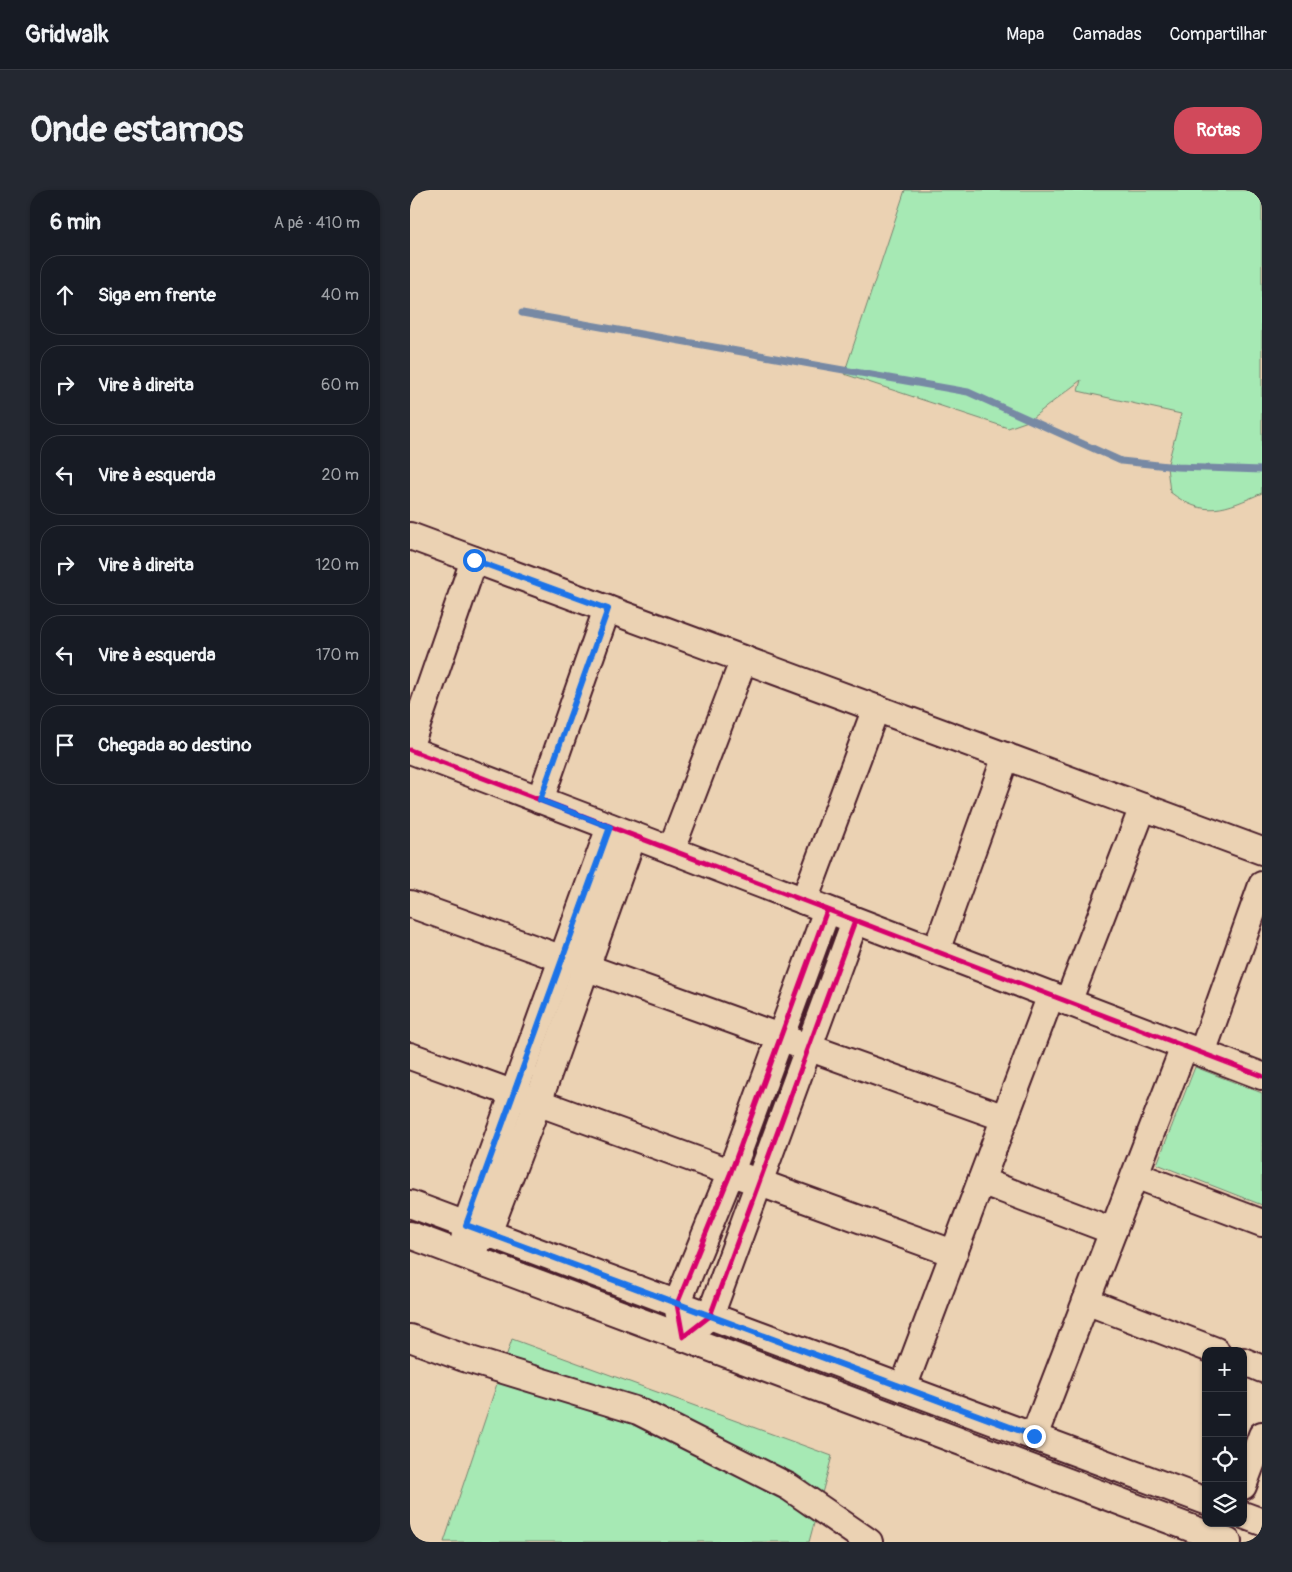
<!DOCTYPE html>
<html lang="pt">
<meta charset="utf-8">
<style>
:root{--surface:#171b24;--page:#242831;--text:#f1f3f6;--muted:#9ea1a6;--line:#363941;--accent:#d1495b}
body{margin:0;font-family:Pangolin,sans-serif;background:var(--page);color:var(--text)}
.controls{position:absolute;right:15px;bottom:15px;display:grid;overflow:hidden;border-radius:10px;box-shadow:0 1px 4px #0004}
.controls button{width:45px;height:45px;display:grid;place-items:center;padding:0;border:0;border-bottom:1px solid var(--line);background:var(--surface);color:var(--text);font:25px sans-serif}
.stop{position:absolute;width:15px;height:15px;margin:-11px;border:4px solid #1a73e8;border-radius:50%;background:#fff}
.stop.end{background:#1a73e8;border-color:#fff;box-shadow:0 1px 5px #0008}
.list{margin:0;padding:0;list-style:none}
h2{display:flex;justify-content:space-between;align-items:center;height:65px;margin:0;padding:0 20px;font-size:21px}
h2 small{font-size:16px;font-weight:400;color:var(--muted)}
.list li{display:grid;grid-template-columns:32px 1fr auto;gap:15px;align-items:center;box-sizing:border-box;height:80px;margin:0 10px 10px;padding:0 10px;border:1px solid var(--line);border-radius:20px}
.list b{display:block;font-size:19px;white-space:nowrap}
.list em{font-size:16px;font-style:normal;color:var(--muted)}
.icon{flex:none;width:28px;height:28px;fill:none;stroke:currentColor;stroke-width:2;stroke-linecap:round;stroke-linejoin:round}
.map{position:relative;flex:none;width:852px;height:1352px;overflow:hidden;border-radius:20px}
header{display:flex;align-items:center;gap:30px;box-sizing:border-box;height:70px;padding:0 25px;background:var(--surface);border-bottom:1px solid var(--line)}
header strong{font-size:24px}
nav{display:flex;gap:28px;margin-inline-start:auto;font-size:18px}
.intro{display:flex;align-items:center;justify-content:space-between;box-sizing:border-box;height:120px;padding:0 30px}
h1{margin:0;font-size:35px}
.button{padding:12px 22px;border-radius:20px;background:var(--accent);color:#fff;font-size:18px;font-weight:700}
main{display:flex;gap:30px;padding:0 30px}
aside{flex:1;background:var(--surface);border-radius:20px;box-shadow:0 1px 4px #0004}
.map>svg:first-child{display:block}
</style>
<header>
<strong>Gridwalk</strong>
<nav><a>Mapa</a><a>Camadas</a><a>Compartilhar</a></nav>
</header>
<div class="intro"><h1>Onde estamos</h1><a class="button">Rotas</a></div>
<main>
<aside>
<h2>6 min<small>A pé · 410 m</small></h2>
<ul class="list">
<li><svg class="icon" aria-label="ahead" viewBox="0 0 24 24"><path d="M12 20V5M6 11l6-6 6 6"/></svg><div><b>Siga em frente</b></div><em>40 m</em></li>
<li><svg class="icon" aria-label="right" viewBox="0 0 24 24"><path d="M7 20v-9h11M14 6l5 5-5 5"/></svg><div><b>Vire à direita</b></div><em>60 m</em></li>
<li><svg class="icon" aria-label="left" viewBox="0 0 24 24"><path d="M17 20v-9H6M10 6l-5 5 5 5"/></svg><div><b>Vire à esquerda</b></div><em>20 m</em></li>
<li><svg class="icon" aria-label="right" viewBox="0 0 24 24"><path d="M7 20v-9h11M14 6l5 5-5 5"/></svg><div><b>Vire à direita</b></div><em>120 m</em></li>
<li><svg class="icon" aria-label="left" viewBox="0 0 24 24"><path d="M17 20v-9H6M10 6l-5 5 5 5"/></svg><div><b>Vire à esquerda</b></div><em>170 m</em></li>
<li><svg class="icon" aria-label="arrive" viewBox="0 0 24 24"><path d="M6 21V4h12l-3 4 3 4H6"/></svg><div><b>Chegada ao destino</b></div></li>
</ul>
</aside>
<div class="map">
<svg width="852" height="1352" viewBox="0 0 852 1352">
<rect width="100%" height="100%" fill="#ebd2b3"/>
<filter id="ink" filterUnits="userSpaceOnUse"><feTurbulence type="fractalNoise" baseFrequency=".02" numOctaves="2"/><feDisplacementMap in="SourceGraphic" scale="10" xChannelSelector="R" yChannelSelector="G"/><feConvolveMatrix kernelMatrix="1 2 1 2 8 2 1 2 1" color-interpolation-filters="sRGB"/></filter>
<g filter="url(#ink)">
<g fill="#a6e9b4" stroke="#788470">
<path d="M495,0H852V303C815,319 795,329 760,302L757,277L771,224L668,201L671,190L618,231L598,238L434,184Z"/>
<path d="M785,877L852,903V1015L747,974Z"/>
<path d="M102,1149L422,1266L399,1352H34Z"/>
</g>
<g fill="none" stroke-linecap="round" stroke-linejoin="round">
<path stroke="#7789a4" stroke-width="7" d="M112,123L558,202L711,271L767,277L852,280"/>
<g stroke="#4a1f2b" stroke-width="30">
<g id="minor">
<path d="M0,346L852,661"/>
<path d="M0,555L64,370"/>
<path d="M0,560L852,886"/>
<path d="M130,610L197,419"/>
<path d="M261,660L334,469"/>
<path d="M394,711L466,518"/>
<path d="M0,714L595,928"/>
<path d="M417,720L321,982L267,1114L273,1147L300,1126L445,731"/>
<path d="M526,761L596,566"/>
<path d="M658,812L733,617"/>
<path d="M792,863L852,695"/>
<path d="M0,866L543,1063"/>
<path d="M725,985L852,1033"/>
<path d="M571,991L703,1041"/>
<path d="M0,1014L796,1311"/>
<path d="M0,1045L818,1352"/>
<path d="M54,1052L56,1035L200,637"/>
<path d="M64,1055L78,1043L128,912L223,646"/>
<path d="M676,1111L806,1161"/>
<path d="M0,1148L54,1168L228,1221L379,1297L459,1352"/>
<path d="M833,1171L852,1179"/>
<path d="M493,1198L641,805"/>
<path d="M624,1246L774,857"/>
<path d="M833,1296L852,1245"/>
<path d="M833,1325L852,1332"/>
</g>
</g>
<use href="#minor" stroke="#ebd2b3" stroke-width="26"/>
<g stroke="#ebd2b3" stroke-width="8">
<g id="cycleway">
<path d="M0,560L852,886"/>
<path d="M417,720L321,982L267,1114L273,1147L300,1126L445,731"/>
</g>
</g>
<use href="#cycleway" stroke="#d6006c" stroke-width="5"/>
</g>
</g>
<g fill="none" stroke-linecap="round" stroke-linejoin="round" filter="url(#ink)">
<path stroke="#1a73e8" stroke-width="6" d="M64,370L198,419L130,610L200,637L56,1035L624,1246"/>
</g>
</svg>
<div class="controls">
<button>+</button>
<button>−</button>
<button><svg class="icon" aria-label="locate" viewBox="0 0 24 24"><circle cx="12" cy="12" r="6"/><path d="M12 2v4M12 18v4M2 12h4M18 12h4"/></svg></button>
<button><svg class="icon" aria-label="layers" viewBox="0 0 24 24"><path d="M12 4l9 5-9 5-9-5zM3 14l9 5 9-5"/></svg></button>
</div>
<div class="stop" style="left:64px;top:370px"></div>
<div class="stop end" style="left:624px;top:1246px"></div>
</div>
</main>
